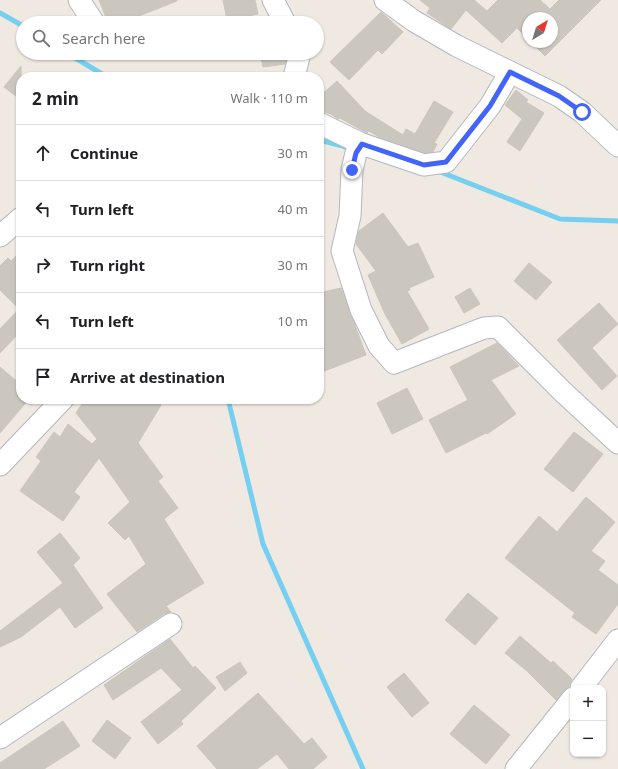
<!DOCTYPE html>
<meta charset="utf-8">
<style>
:root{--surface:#fff;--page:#f6f6f6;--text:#202124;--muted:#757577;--line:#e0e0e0}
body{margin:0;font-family:"Noto Sans",sans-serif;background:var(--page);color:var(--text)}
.controls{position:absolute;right:12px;bottom:12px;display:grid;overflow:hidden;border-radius:8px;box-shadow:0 1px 3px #0004}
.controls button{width:36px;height:36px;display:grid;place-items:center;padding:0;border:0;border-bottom:1px solid var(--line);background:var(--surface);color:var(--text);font:20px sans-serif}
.compass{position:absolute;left:522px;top:12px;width:36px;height:36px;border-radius:50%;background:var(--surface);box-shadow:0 1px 3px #0004;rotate:38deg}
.stop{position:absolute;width:12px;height:12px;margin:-9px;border:3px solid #4264fb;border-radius:50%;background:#fff}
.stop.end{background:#4264fb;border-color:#fff;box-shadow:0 1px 4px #0008}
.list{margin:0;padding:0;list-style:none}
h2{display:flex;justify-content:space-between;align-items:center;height:52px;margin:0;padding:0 16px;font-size:17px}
h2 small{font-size:13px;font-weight:400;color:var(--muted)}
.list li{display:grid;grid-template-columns:26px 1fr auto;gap:12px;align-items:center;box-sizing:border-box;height:56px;padding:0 16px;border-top:1px solid var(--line)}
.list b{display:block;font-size:15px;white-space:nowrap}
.list em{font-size:13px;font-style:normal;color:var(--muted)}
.icon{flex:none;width:22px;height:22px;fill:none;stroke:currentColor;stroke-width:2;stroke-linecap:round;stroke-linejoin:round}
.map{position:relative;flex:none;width:618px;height:769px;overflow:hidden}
.search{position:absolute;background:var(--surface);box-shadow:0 1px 3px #0004;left:16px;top:16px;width:308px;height:44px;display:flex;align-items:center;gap:10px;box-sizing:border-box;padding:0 14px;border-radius:22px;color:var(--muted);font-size:15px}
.panel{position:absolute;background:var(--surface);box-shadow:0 1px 3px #0004;left:16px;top:72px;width:308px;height:332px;border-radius:16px}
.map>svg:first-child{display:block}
</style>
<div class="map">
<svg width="618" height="769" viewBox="0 0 618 769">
<rect width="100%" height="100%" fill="#efe9e1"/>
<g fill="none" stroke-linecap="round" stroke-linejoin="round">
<g stroke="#75cff0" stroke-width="5">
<path d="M0,13L23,26"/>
<path d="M67,53L107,77"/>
<path d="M319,140L343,146L353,151"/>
<path d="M438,171L560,219L618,221"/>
<path d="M228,399L263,544L363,769"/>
</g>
</g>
<g fill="#cbc7bf" stroke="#cbc5ba">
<path d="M99,0H177V1L121,23H108Z"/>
<path d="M223,0H255L258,14L227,20Z"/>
<path d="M420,0H474L487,11L498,0H540L550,9L559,0H601L545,56L531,42H552V18H528V39L517,28L502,43L466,10L451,29L427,13L430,8Z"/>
<path d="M381,12L403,32L382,54L378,50L349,80L330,62Z"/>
<path d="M260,53H288L285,64L263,67Z"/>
<path d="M21,66V100L4,87Z"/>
<path d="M337,81L365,111L403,135L406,129L415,134L434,101L453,112L434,143L437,144L433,152L425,153L379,137L369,131L367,133L340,118L338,119L331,114L321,111L319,110V97Z"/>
<path d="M516,90L528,100L526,102L544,113L520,151L507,142L522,119L505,105Z"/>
<path d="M383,213L408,247L418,243L434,277L409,288L410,290L407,291L429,329L402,344L385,314L368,275L376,271L356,244L359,231Z"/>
<path d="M21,251V331L0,353V329L19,309L0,290V266L8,258L11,261Z"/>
<path d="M529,263L552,282L536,300L514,281Z"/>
<path d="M341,288L366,355L319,373V293Z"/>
<path d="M470,288L480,304L464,313L455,297Z"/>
<path d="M599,303L618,324L592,348L617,376L602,390L557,340Z"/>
<path d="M497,343L519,366L491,380L516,414L487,434L486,433L446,453L429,420L468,400L450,367Z"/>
<path d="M0,367L21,385V399H29L0,433Z"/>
<path d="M407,388L423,419L392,434L377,403Z"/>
<path d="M85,399H152L161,405L138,443L163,477L158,481L178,508L164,519L204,583L166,606L171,612L164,614L137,632L107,594L146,564L129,536L125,540L108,523L130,502L99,458L74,492L80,497L63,521L20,491L41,461L36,457L54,432L60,437L68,424L92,444L97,439L76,413Z"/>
<path d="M574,432L603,454L573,492L544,469Z"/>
<path d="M586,497L615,522L591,551L605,561L598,570L618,585V604L596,634L572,617L575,613L505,558L539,516L557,532Z"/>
<path d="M60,533L80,558L73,565L103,608L75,628L60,607L21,637L0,647V631L63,583L37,552Z"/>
<path d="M468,593L498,618L475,645L445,620Z"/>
<path d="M520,636L551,663L553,661L572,679L569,686L556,700L527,671L505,653Z"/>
<path d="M170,639L193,668L195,666L216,688L181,721L183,724L158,744L141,722L182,690L161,668L113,700L104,685Z"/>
<path d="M240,662L247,673L225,691L216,677Z"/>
<path d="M404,673L429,703L412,717L387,687Z"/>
<path d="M258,693L304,744L312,738L327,757L313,769H289L277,754L257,769H217L197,746Z"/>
<path d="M474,705L510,735L486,764L450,734Z"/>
<path d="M107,720L131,738L115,759L92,741Z"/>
<path d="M63,721L80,746L44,769H0V763Z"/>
</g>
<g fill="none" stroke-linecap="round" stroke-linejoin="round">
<g stroke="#b4b7c1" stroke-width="23">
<g id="street">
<path d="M79,0L94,23"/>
<path d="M273,0L285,23"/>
<path d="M385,0L414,21L457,46L559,96L582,112L618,146"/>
<path d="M294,77L300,53"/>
<path d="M319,123L362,144L424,165L446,162L490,106L510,72"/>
<path d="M362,144L356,153L352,170L350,216L342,251L361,310L379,346L394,363L484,328L498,327L562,391L618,443"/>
<path d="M0,236L21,218"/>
<path d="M0,465L63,399"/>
<path d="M581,688L618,640"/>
<path d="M0,738L171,624"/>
<path d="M516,769L573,698"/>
</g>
</g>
<use href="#street" stroke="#fff" stroke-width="21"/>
</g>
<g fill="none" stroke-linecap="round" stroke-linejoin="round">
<path stroke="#4264fb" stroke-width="5" d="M352,170L356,153L362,144L424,165L446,162L490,106L510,72L559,96L582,112"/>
</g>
</svg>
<div class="controls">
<button>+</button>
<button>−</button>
</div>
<svg class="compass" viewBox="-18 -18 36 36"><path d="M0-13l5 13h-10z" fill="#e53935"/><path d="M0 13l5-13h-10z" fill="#757577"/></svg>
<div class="stop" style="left:582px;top:112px"></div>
<div class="stop end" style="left:352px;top:170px"></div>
<div class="search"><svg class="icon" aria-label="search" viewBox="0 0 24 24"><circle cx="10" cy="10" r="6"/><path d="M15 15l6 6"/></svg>Search here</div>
<section class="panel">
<h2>2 min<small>Walk · 110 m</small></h2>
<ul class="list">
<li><svg class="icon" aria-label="ahead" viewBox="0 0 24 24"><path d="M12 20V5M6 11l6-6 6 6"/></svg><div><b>Continue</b></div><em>30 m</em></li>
<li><svg class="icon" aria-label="left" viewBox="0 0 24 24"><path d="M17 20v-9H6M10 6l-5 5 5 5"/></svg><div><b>Turn left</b></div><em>40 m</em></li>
<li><svg class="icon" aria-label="right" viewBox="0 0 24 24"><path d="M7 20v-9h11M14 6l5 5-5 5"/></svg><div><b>Turn right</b></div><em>30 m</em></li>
<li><svg class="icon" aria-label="left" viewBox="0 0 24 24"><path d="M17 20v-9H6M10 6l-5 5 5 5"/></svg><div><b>Turn left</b></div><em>10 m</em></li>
<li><svg class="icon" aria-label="arrive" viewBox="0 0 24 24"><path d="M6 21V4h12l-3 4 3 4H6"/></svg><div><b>Arrive at destination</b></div></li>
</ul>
</section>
</div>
